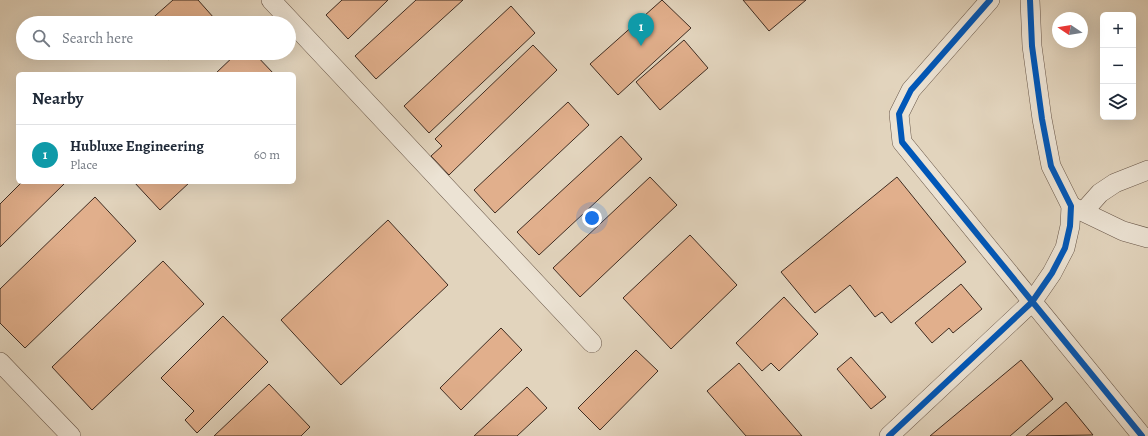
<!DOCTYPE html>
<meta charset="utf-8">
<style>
:root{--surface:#fff;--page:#f2f2f3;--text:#1f2937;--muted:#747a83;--line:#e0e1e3;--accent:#b45309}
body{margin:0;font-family:Alegreya,serif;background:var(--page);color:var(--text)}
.controls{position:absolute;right:12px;top:12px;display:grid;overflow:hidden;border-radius:6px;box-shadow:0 4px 16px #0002}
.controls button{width:36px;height:36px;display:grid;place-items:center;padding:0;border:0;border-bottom:1px solid var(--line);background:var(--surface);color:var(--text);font:20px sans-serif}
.compass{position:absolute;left:1052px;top:12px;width:36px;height:36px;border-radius:50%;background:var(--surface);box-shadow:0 4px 16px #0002;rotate:282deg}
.you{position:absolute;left:592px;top:218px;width:14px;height:14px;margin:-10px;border:3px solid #fff;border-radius:50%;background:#1a73e8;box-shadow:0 0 0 6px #1a73e833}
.badge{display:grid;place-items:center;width:26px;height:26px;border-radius:50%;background:var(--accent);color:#fff;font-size:13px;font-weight:700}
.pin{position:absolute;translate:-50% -33px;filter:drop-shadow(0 1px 2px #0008)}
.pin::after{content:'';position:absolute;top:21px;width:14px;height:12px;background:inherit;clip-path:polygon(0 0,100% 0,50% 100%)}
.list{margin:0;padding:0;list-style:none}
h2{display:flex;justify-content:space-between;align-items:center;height:52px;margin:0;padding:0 16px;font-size:17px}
h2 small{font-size:13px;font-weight:400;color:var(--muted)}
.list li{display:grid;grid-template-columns:26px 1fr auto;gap:12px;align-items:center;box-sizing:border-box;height:60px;padding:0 16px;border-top:1px solid var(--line)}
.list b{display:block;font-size:15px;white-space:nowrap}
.list p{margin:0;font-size:13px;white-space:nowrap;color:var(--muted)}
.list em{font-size:13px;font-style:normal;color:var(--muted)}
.icon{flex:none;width:22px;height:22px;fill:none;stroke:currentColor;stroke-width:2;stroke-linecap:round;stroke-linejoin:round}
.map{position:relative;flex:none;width:1148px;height:436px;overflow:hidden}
.search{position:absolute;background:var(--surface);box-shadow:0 4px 16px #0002;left:16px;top:16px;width:280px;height:44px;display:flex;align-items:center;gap:10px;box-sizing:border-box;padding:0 14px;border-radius:22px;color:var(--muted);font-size:15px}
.panel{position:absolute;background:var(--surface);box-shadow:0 4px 16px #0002;left:16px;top:72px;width:280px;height:112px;border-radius:6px}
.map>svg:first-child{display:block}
</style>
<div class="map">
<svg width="1148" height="436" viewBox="0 0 1148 436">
<rect width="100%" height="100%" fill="#e2d4bd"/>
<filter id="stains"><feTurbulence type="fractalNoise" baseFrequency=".005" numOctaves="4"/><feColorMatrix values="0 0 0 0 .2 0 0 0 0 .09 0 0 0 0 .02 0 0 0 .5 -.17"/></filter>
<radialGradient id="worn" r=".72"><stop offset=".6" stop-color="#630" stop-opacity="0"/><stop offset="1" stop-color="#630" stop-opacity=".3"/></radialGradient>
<g fill="#e1af8c" stroke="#3f2c21">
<path d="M173,0H198L214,18L209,23H147Z"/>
<path d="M342,0H388L348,39L326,15Z"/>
<path d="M416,0H463L376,79L355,56Z"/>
<path d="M662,0L691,28L618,95L590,64Z"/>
<path d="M743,0H806L769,31Z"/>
<path d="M511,6L535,33L429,133L404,106Z"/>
<path d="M684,40L708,68L660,110L636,82Z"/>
<path d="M533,45L557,70L449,175L431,156L442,146L435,139Z"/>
<path d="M161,53H176L168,60Z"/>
<path d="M237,53H254L274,74H215Z"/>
<path d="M568,102L589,125L495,213L474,190Z"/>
<path d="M621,136L642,159L539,255L517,232Z"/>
<path d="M650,177L677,205L580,297L553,268Z"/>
<path d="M897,177L966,262L891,323L882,312L875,317L850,285L815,313L781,272Z"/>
<path d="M22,182H64L65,183L0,247V204Z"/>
<path d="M134,182H190L160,210Z"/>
<path d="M95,197L136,241L25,348L0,323V289Z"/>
<path d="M388,220L448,285L341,385L281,320Z"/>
<path d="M690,235L737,285L671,349L623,298Z"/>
<path d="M163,261L204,304L92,410L52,367Z"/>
<path d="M961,284L982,309L953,333L949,328L932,343L915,323Z"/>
<path d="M784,297L818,334L779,371L771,363L762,371L736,343Z"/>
<path d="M223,316L268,362L197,433L185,420L194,411L161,378Z"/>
<path d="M501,328L522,350L461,410L440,388Z"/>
<path d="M636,350L658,371L600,430L578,408Z"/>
<path d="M851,357L886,397L871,409L837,369Z"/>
<path d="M1021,360L1053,399L1010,436H930Z"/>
<path d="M739,363L802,436H746L707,391Z"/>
<path d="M269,384L310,427L301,436H214Z"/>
<path d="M527,387L547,408L517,436H474Z"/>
<path d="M1066,402L1093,435L1026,436Z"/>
</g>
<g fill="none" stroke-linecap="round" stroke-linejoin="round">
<g stroke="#685648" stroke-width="20">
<g id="minor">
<path d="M271,0L592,343"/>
<path d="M990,0L911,90L899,114L902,142L1142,436"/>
<path d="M1071,206L1123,231L1148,238"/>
<path d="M1084,211L1100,193L1115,183L1148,170"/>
<path d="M0,362L71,436"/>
<path d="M889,436L1032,302L1052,273L1065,248L1070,226L1071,206L1051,166L1042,119L1032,46L1030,0"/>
</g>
</g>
<use href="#minor" stroke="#ece3d4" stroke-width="19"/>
<g stroke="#ece3d4" stroke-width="8">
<g id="cycleway">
<path d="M990,0L911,90L899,114L902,142L1142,436"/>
<path d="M889,436L1032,302L1052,273L1065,248L1070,226L1071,206L1051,166L1042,119L1032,46L1030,0"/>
</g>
</g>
<use href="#cycleway" stroke="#0057b8" stroke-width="6"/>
</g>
<rect width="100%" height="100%" filter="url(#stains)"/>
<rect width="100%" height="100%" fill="url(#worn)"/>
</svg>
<div class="controls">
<button>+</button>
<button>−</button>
<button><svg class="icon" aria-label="layers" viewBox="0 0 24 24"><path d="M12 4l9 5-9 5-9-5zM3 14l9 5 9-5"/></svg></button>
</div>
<svg class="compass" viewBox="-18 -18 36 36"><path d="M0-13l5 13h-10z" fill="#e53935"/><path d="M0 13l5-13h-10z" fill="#747a83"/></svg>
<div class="you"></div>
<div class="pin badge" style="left:641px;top:46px;background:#0f9aa8">1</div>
<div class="search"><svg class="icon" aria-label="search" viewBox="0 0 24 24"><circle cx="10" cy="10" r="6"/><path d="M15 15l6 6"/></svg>Search here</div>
<section class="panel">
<h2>Nearby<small></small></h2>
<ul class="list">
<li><span class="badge" style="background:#0f9aa8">1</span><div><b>Hubluxe Engineering</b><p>Place</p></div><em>60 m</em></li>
</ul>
</section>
</div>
